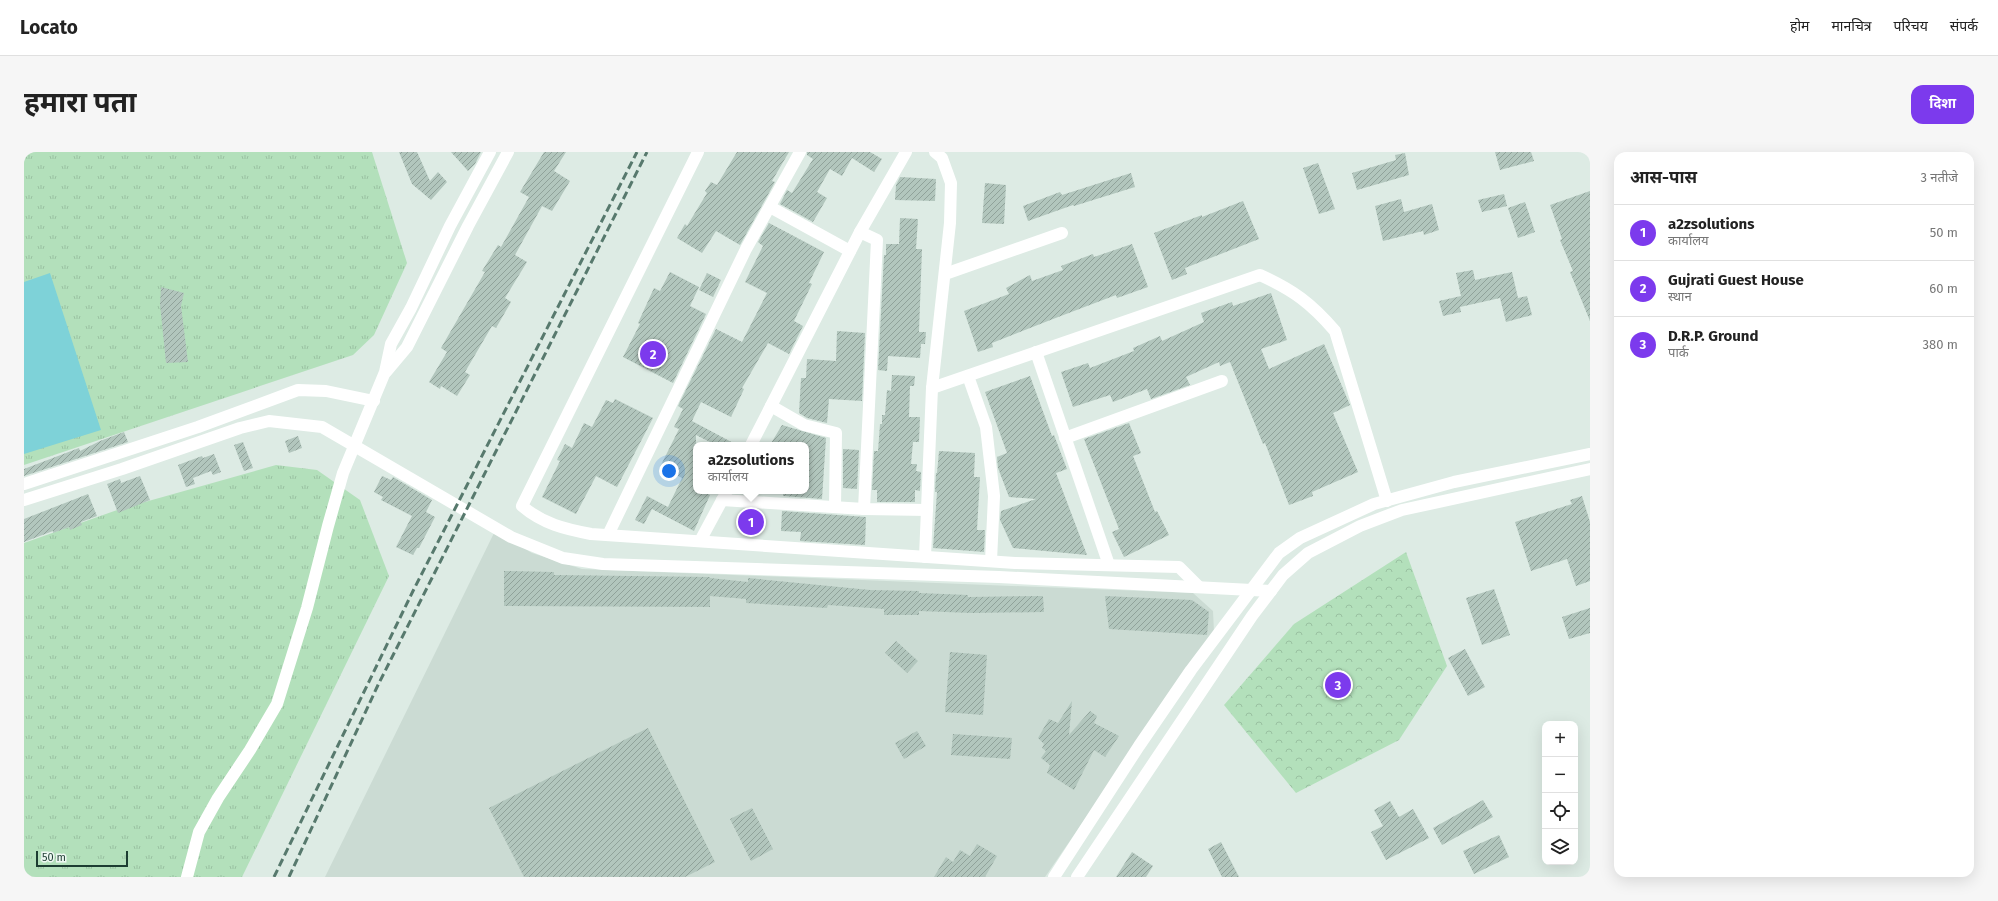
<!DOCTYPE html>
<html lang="hi">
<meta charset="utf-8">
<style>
:root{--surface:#fff;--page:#f6f6f6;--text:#222;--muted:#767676;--line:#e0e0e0;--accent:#7c3aed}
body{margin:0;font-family:"Fira Sans","Noto Sans Devanagari",sans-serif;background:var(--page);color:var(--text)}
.controls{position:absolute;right:12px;bottom:12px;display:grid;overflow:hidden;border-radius:8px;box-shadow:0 4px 16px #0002}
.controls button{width:36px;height:36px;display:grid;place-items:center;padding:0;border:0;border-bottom:1px solid var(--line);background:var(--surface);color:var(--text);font:20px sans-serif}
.scale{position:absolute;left:12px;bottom:10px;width:92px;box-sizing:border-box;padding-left:4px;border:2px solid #1d3d32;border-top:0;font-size:11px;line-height:14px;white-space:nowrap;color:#1d3d32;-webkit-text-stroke:3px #eef8f2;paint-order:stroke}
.you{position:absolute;left:645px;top:319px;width:14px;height:14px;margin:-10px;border:3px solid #fff;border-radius:50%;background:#1a73e8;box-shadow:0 0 0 6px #1a73e833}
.badge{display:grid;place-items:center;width:26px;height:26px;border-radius:50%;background:var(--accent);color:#fff;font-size:13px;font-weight:700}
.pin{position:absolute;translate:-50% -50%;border:2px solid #fff;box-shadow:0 1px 4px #0006}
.popup{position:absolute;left:669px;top:290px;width:116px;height:52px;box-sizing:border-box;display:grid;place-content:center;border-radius:8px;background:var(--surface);filter:drop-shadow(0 1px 3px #0005);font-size:13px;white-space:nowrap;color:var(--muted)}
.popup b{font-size:15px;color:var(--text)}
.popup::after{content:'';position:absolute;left:50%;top:100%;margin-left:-8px;border:8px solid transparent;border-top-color:var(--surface)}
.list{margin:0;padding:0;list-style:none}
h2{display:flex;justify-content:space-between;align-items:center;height:52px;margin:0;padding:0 16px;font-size:17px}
h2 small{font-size:13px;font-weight:400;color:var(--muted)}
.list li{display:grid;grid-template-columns:26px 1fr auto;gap:12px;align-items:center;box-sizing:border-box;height:56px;padding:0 16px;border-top:1px solid var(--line)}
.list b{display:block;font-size:15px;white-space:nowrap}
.list p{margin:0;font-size:13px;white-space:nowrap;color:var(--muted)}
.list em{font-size:13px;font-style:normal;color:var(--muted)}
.icon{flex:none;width:22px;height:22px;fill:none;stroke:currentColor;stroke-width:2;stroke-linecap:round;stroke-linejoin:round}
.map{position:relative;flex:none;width:1566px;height:725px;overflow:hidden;border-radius:12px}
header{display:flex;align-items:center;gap:24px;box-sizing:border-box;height:56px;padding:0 20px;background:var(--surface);border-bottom:1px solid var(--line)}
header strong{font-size:19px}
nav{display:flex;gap:22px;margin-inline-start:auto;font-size:14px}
.intro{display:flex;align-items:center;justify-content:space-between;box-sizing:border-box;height:96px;padding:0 24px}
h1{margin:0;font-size:28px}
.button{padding:10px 18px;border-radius:12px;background:var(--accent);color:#fff;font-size:14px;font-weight:700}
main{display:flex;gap:24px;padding:0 24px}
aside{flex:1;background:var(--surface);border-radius:12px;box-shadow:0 4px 16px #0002}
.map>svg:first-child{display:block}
</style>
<header>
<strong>Locato</strong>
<nav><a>होम</a><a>मानचित्र</a><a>परिचय</a><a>संपर्क</a></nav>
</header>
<div class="intro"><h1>हमारा पता</h1><a class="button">दिशा</a></div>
<main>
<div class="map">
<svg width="1566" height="725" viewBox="0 0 1566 725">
<defs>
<pattern id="grass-tufts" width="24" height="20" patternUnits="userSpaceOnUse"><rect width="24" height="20" fill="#b3e0bb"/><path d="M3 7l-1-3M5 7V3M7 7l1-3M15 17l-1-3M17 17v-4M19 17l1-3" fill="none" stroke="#9ac1a1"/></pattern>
<pattern id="forest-crowns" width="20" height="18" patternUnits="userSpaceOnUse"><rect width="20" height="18" fill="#b3e0bb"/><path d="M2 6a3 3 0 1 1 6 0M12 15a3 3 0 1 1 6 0" fill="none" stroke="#9ac1a1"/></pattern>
<pattern id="building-hatch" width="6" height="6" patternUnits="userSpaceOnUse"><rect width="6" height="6" fill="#b2c6bd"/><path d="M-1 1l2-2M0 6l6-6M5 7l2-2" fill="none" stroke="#90a29a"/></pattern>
</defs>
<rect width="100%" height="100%" fill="#ddebe4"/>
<path fill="#cbdbd3" d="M471,379L508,401L558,417L1169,441L1189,459L1190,480L1021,725H301Z"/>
<g fill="url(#grass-tufts)">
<path d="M0,0H348L383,111L350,183L329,203L0,313Z"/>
<path d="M252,313L293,318L336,348L365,424L218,725H0V391L96,357Z"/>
</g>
<path fill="url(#forest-crowns)" d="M1382,400L1423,514L1375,588L1272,641L1200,553L1270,472Z"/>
<path fill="#7ed2d8" d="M26,121L77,278L0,302V130Z"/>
<g fill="url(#building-hatch)">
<path d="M375,0H393L406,29L414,20L423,30L407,48L388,32Z"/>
<path d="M427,0H457L451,12L444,19Z"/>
<path d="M520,0H542L530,19L546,29L528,59L518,54L491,103L503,110L481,146L487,150L472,176L468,174L441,220L446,223L433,244L417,234L416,237L405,230L423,200L417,196L461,120L458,119L474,93L477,95L505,45L496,40Z"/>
<path d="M713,0H765L748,29L751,30L716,93L692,79L678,101L653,86L661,72L663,74L683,41L681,39L687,30L693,33Z"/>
<path d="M783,0H846L858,7L850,20L828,6L818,24L806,17L793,40L803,46L789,70L756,52L763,38L768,41L789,7L783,3Z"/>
<path d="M1471,0H1507L1510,9L1476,18Z"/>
<path d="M1381,1L1385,23L1333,38L1328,21L1372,8L1371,3Z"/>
<path d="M1294,11L1311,57L1295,62L1279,16Z"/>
<path d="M1107,21L1111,35L1050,54L1049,53L1004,69L999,54L1036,40L1038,43Z"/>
<path d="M876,25L912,27L911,49L871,48L872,33Z"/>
<path d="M961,31L982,33L980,72L958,71Z"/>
<path d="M1566,39V169L1546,120L1549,119L1536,88L1538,87L1526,53Z"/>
<path d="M1480,42L1483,54L1458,60L1454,48Z"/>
<path d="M1377,47L1380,60L1408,52L1415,78L1400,83L1399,79L1359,89L1351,54Z"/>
<path d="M1219,49L1235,87L1161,116L1163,122L1148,128L1130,81L1178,63V65Z"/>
<path d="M1501,50L1511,80L1494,86L1484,56Z"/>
<path d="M876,66L894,67L892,97H898L895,180H902L901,192H897L896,206L864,204L863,219L854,218L860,103H862V92H875Z"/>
<path d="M745,71L800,100L785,131L788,132L770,169L779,174L765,202L744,191L718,236L720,237L707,265L677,250L668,269L713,293H692L672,283V341L673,339H677L686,343L670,379L628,357L620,372L611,368L623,344L644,355L658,326L636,315L655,277L650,275L659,257L654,254L692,177L718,190L743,141L721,130L739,94L734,90Z"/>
<path d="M1108,92L1124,135L1093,146L1092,143L1029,167L968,191L969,195L954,200L940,159L985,142L982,136L1006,123L1008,129L1039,118L1037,114L1069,102L1070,105Z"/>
<path d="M1449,118L1451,128L1488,120L1494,146L1503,144L1508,163L1482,170L1476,146L1436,155L1437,160L1419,164L1415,149L1437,144L1432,121Z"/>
<path d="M646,120L675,135L666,154L682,162L649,231L599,205L616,172L614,171L630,136L636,139Z"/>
<path d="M683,121L697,128L689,145L675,138Z"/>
<path d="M137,135L160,141L157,154L164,210L142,211L136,152Z"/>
<path d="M1247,141L1263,188L1237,197L1245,217L1300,192L1326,253L1309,261L1334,320L1288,340L1289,344L1265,353L1241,291L1239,292L1206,210L1196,214L1195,210L1162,225L1166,233L1127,247L1123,237L1089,250L1086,243L1049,255L1037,220L1064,211L1066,216L1110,199L1109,196L1136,184L1138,189L1180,170L1177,161L1208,150L1209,154Z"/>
<path d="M813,179L841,181L838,249L805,247L803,271L783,266L775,261L777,226H782L783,207L812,209Z"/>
<path d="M868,223L891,224L890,234H886L885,265H896L895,290H889L887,312H893L892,319L897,320L896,339L891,338V350H853V338H848L850,299H854L856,272H858V263H861L863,238L867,239Z"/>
<path d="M1006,224L1028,284L1030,283L1043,317L1032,321L1063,403L989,396L976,368L977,359L1012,347L985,345L974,316L973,305L983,301L961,240Z"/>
<path d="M591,247L629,266L593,335L572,324L552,362L518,345L536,309L533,308L541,292L548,296L560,271L568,275L582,248L589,251Z"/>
<path d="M1105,271L1117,301L1109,304L1131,360L1133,359L1145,383L1100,405L1088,380L1095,377L1060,287Z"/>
<path d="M758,273L802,286L798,347L759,344V339H782V293H746Z"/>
<path d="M100,280L104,290L0,324V317L55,296L56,299L76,289Z"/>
<path d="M274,284L278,296L265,301L261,289Z"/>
<path d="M219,290L229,316L220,319L210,293Z"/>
<path d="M819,297L835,298L833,337L819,336Z"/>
<path d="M915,299L951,301L950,325H956L953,378H961L960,400L909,396L913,340H911L912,321H913Z"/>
<path d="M190,302L197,320L189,323L187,319L169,326L171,332L162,335L154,313L178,304L179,306Z"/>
<path d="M116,324L126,348L94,361L83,332L96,327L97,331Z"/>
<path d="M358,324L367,328L369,325L408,348L402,360L411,365L395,396H393L389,403L372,395L388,364L357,348L359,345L350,340Z"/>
<path d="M64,342L73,364L57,370L58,373L46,378L45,375L29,381V379L0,390V367Z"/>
<path d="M1558,344L1566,370V429L1552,434L1543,407L1507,419L1491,370L1548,352L1546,348Z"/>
<path d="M758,359L842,365L841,393L776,389L777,380L757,379Z"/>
<path d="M480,419L530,420V423L686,425V426L724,430V426L846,438L895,439V441L944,443V445L1019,444L1020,460L948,461L895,459V463H860V457L804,453L803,456L722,451V447L686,444V455L480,454Z"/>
<path d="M1470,437L1486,483L1458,493L1442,446Z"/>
<path d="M1081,444L1168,448L1185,460L1183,483L1085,477Z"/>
<path d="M1566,456V481L1545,487L1538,465Z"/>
<path d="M872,489L894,509L883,521L861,501Z"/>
<path d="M1441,497L1461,535L1444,544L1424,506Z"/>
<path d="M926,500L963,503L959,563L921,560Z"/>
<path d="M1048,549L1045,583L1066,559L1073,564L1070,571L1095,584L1081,605L1070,598L1050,638L1023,621L1026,613L1017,606L1022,599L1018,596L1020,592L1014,586L1025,567L1034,571Z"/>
<path d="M624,576L691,710L661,725H500L465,656Z"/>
<path d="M893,579L902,594L880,607L871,591Z"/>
<path d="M929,582L988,586L986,607L927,603Z"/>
<path d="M1459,648L1469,665L1418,693L1409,676Z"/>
<path d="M1366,649L1375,665L1389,657L1405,686L1362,708L1347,680L1359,674L1350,658Z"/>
<path d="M728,656L749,697L727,709L706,667Z"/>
<path d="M1475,683L1485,705L1450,722L1439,699Z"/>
<path d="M1197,690L1215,725H1198L1184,697Z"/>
<path d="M953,692L973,704L961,725H910L922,705L929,710L936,698L946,704Z"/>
<path d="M1108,700L1129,714L1122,725H1092Z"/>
</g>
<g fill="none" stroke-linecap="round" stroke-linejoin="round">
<g stroke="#fff" stroke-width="12">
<path d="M674,0L498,354C519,372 541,377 567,382L991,411L1155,415L1175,435"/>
<path d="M746,55L826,99"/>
<path d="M836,80L853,88L840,357"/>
<path d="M921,122L1038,81"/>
<path d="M1012,200L1085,413"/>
<path d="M944,224L962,275L970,344L967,409"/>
<path d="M908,236L1236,123C1269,138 1287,151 1311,179L1363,349"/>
<path d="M747,254L780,273L812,281L811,355"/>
<path d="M1041,286L1198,229"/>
<path d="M727,293L836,80L882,0"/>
<path d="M698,348L840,357L903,358"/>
<path d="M584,383L722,97L776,0"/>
<path d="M676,389L703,339"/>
<path d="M901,405L908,236L926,71L927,31L918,6L911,0"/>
</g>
<g stroke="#fff" stroke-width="12">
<path d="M362,220L383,195L444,74L484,0"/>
<path d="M0,332L174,275L274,238L302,239L350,249"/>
<path d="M0,348L98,317L216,276L245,269L298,275L487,385L539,406L579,412L975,425L1247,439"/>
<path d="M163,725L175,680L194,646L226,598L253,552L283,456L304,374L319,321L361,220L367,192L387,156L426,74L466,0"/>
<path d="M1030,725L1115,594L1167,518L1255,401L1276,386L1350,352L1430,330L1566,302"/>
<path d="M1053,725L1228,464L1259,423L1284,401L1336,374L1378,358L1566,317"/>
</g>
<g stroke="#57796d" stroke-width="3" stroke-dasharray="8 4" stroke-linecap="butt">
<path d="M250,725L389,439L613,0"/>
<path d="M265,725L354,533L623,0"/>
</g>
</g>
</svg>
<div class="controls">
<button>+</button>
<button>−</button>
<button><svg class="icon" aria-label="locate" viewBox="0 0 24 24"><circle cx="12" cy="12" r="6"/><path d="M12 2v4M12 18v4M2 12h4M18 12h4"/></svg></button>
<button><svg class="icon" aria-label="layers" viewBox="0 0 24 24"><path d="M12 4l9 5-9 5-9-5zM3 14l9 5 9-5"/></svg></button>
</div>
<div class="scale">50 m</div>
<div class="you"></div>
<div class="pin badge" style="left:727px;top:370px">1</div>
<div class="popup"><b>a2zsolutions</b>कार्यालय</div>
<div class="pin badge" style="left:629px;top:202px">2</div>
<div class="pin badge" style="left:1314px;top:533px">3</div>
</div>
<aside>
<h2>आस-पास<small>3 नतीजे</small></h2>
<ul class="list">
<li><span class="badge">1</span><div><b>a2zsolutions</b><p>कार्यालय</p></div><em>50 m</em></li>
<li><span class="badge">2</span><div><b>Gujrati Guest House</b><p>स्थान</p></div><em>60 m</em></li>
<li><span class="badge">3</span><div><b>D.R.P. Ground</b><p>पार्क</p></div><em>380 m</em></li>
</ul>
</aside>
</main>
